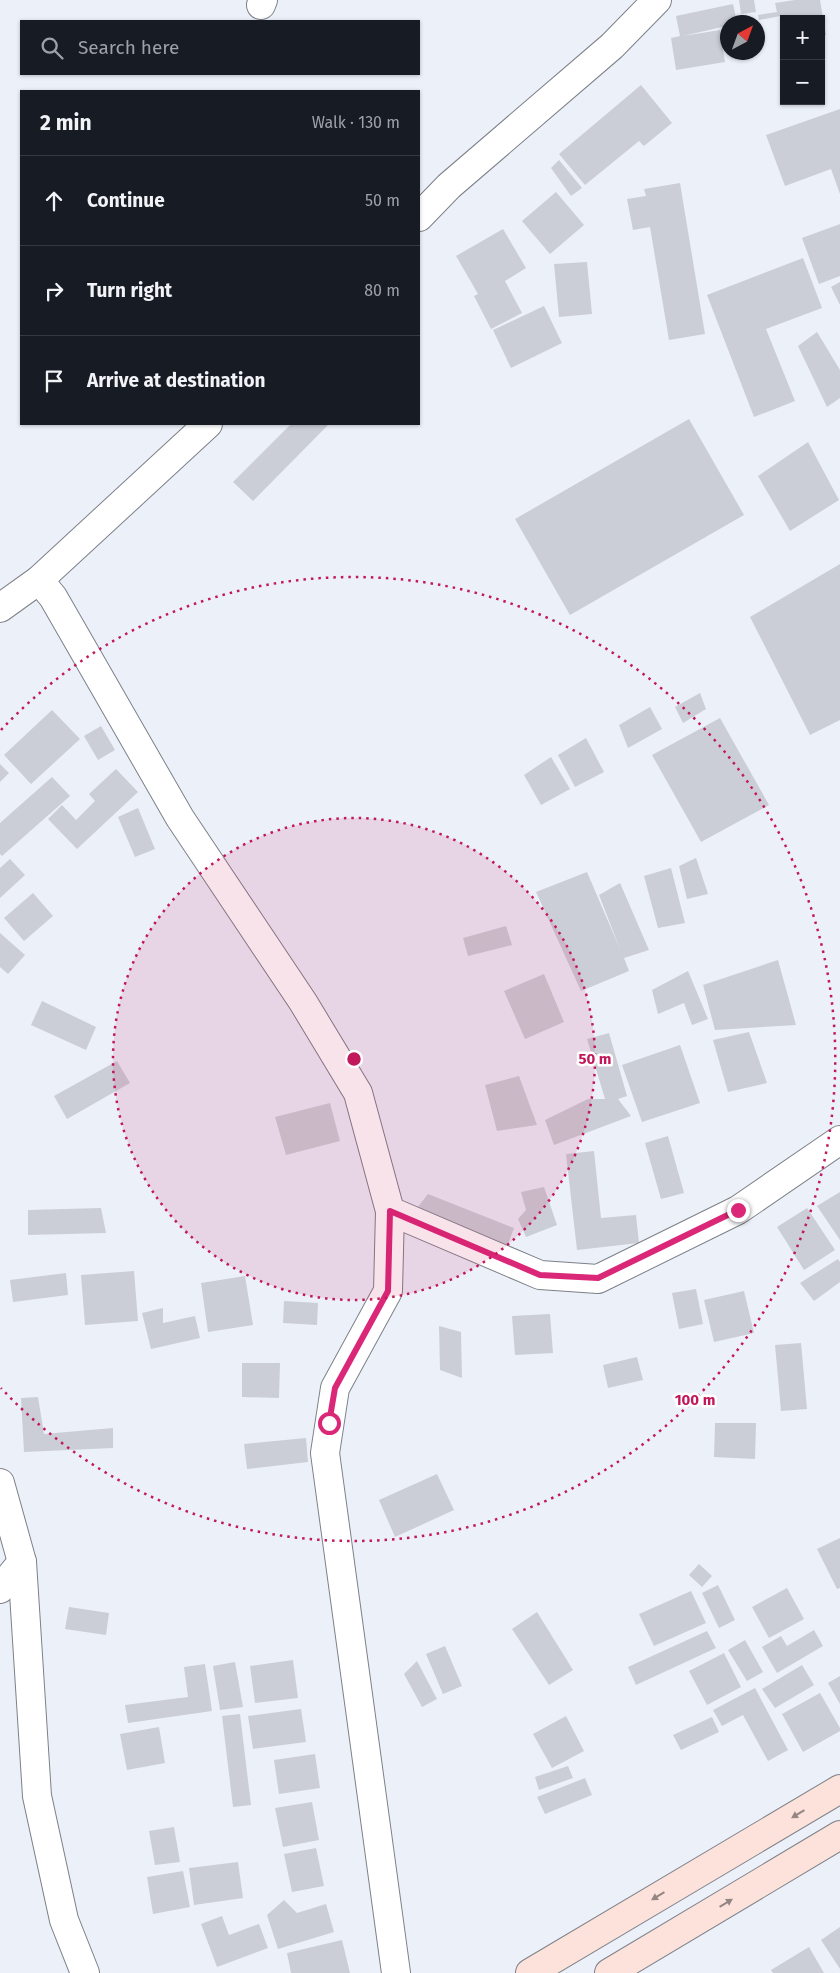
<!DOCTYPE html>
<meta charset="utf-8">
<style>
:root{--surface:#171b24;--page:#242831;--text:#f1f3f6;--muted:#9ea1a6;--line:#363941}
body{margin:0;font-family:"Fira Sans",sans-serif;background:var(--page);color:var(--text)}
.controls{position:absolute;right:15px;top:15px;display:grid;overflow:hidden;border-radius:0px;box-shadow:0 1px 4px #0004}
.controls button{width:45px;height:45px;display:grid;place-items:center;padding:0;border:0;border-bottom:1px solid var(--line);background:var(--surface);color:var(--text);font:25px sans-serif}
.compass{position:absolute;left:720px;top:15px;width:45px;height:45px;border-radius:50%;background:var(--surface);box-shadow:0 1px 4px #0004;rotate:41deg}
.stop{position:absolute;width:15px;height:15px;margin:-11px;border:4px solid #db2777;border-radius:50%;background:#fff}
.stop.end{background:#db2777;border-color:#fff;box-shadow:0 1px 5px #0008}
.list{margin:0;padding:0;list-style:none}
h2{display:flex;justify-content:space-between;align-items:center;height:65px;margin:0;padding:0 20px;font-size:21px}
h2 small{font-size:16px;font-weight:400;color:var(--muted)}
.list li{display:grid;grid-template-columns:32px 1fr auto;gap:15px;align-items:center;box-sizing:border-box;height:90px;padding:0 20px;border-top:1px solid var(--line)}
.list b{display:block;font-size:19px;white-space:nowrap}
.list em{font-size:16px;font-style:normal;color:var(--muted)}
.icon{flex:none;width:28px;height:28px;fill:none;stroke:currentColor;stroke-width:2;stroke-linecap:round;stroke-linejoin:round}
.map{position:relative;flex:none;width:840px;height:1973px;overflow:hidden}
.search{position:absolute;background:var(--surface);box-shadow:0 1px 4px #0004;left:20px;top:20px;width:400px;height:55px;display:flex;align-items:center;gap:12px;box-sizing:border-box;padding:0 18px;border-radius:0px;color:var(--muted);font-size:19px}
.panel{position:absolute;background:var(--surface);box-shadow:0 1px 4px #0004;left:20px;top:90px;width:400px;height:335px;border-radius:0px}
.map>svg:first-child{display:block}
</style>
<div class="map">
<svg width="840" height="1973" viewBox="0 0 840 1973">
<rect width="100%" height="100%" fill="#ecf0f9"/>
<g fill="#cbced7">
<path d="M739,0H754L756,12L741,14Z"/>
<path d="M795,0H820L826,35L821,36V19H786V15L759,20L758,15L777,12L775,3Z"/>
<path d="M733,4L737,22H728V50L722,27L683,36L720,30L725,62L676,70L671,38L680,36L676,16Z"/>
<path d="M641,85L672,123L644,146L639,141L585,185L559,154Z"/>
<path d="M840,109V194L831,169L785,186L766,135Z"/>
<path d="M559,160L582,188L571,196L551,168Z"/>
<path d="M680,183L705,334L669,340L650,227L633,230L627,199L646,196L644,189Z"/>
<path d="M556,192L584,225L550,254L522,221Z"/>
<path d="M840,224V276L819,284L802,238Z"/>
<path d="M503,229L526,268L505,281L522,313L491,329L474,296L478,294L456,256Z"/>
<path d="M803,258L822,308L766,329L795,401L754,417L707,295Z"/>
<path d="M587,262L592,314L559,317L554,264Z"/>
<path d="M840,282V305L831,287Z"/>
<path d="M544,306L562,343L511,368L493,330Z"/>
<path d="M817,332L840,370V398L827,407L798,346Z"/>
<path d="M689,419L744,515L570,615L515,519Z"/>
<path d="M291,424H329L253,501L233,482Z"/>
<path d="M808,442L839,500L790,531L758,476Z"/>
<path d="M840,564V720L810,735L750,617Z"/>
<path d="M700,693L706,709L683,723L675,707Z"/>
<path d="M650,707L662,729L628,748L619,725Z"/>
<path d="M52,710L80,739L31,784L4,755Z"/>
<path d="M720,718L769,805L701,842L652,755Z"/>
<path d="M101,726L115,750L98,760L84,736Z"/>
<path d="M586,738L604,772L575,787L558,755Z"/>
<path d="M551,757L570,789L541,805L524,775Z"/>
<path d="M0,764L9,773L0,782Z"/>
<path d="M116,769L138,792L77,849L48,819L62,805L76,820L95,801L89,794Z"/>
<path d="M52,777L70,796L2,856L0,854V823Z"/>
<path d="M138,808L155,849L135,857L118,817Z"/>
<path d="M696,858L708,894L687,899L679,866Z"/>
<path d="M10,859L25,875L0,898V868Z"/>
<path d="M671,868L685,923L658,928L644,876Z"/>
<path d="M587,872L620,949L599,895L620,883L649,950L624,958L629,971L581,991L536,892Z"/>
<path d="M33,893L53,916L24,941L4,918Z"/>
<path d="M506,926L512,945L468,956L463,938Z"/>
<path d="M0,933L25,955L8,974L0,967Z"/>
<path d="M778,960L796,1025L715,1030L703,985Z"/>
<path d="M688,971L708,1019L692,1025L684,1003L658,1014L652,990Z"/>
<path d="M544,974L564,1022L525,1039L504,991Z"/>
<path d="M42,1001L96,1027L86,1050L31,1025Z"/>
<path d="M749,1032L767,1083L728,1092L713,1040Z"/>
<path d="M609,1033L627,1096L618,1099L631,1116L554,1145L545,1120L588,1099H605L587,1039Z"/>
<path d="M680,1045L700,1103L642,1122L622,1065Z"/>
<path d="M117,1061L130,1083L67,1119L54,1096Z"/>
<path d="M519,1076L537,1125L497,1131L485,1085Z"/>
<path d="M330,1103L340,1141L286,1155L275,1117Z"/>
<path d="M668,1136L684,1193L661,1199L645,1143Z"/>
<path d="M594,1151L601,1218L636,1215L639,1243L577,1250L566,1154Z"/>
<path d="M544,1187L557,1225L526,1237L518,1219L526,1210L521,1192Z"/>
<path d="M840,1192V1240L817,1206Z"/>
<path d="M428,1194L514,1228L507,1247L417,1208Z"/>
<path d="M101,1208L106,1233L28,1235V1210Z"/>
<path d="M807,1208L835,1250L804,1270L777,1227Z"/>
<path d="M838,1259L840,1262V1282L814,1301L800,1283Z"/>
<path d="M134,1271L138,1321L85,1325L81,1275Z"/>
<path d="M66,1273L68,1295L13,1302L10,1280Z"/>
<path d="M245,1276L253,1325L208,1332L201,1283Z"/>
<path d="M696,1289L703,1324L679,1329L672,1293Z"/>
<path d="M744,1291L754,1333L714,1342L704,1300Z"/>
<path d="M284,1301L318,1303L317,1325L283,1323Z"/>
<path d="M163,1308V1323L195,1316L200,1338L151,1349L142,1313Z"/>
<path d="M550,1314L553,1353L515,1355L512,1316Z"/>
<path d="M439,1326L461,1332L462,1378L440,1370Z"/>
<path d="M801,1343L807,1409L781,1411L775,1345Z"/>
<path d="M637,1357L643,1380L608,1388L603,1365Z"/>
<path d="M242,1363H280L279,1398L242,1397Z"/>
<path d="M38,1397L44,1434L113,1428V1448L24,1452L21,1398Z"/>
<path d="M715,1423H756L755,1459L714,1457Z"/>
<path d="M306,1438L308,1462L247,1469L244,1444Z"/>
<path d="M437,1474L454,1510L395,1537L379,1500Z"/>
<path d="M840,1538V1588L837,1589L817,1549Z"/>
<path d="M699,1564L712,1576L702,1587L689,1575Z"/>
<path d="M718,1585L735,1620L719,1628L702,1593Z"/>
<path d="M787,1588L804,1619L769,1638L752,1607Z"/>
<path d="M691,1591L706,1623L654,1646L639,1614Z"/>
<path d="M69,1607L109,1613L106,1635L65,1629Z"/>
<path d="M537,1612L573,1670L549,1685L512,1629Z"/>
<path d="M814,1630L823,1646L777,1673L762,1647L781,1636L787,1646Z"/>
<path d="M707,1631L716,1648L636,1685L628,1667Z"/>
<path d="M745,1640L763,1672L747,1681L728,1650Z"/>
<path d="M445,1646L462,1686L443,1694L426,1654Z"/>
<path d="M724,1653L741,1687L707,1705L689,1671Z"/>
<path d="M293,1660L298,1698L255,1703L250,1666Z"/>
<path d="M417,1661L437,1699L422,1707L404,1674Z"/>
<path d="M235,1662L243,1707L220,1710L213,1666Z"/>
<path d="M205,1664L212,1711L128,1723L125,1705L188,1697L184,1667Z"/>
<path d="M802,1665L814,1685L775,1708L762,1689Z"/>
<path d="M840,1676V1704L828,1683Z"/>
<path d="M755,1688L788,1750L768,1761L743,1715L722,1726L713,1710Z"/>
<path d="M820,1693L840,1728V1731L803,1752L782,1714Z"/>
<path d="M301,1709L306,1742L253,1749L248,1716Z"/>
<path d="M240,1714L251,1805L233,1807L222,1716Z"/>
<path d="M566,1716L584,1751L552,1768L533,1734Z"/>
<path d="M712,1717L719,1732L681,1750L673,1735Z"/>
<path d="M159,1727L165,1763L127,1770L120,1734Z"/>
<path d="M315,1754L320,1788L279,1794L274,1760Z"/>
<path d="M568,1766L573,1778L539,1790L535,1777Z"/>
<path d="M585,1778L592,1795L545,1814L537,1797Z"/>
<path d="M312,1802L319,1840L283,1847L275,1808Z"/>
<path d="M174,1827L180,1862L155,1865L149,1831Z"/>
<path d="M316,1848L324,1886L292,1892L284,1854Z"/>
<path d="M238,1862L243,1898L194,1905L189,1868Z"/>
<path d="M183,1871L190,1907L153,1914L147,1877Z"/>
<path d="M284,1900L297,1913L326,1904L334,1932L278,1949L267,1915Z"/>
<path d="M222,1916L229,1935L259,1924L268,1948L217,1967L201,1924Z"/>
<path d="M840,1927V1969L821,1940Z"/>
<path d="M342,1940L350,1973H291L287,1953Z"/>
<path d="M809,1947L824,1973H773L771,1970Z"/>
</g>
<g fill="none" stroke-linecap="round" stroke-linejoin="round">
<g stroke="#7d8088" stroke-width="30">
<g id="street">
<path d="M261,5L263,0"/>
<path d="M419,217L449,186L612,46L657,0"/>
<path d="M39,580L53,597L180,818L303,1002L358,1093L390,1211L388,1291L335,1388L325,1453L396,1973"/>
<path d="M0,608L39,580L208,424"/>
<path d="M390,1211L540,1275L598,1279L738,1210L840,1140"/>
<path d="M0,1483L22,1562L37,1796L64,1920L85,1973"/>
<path d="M0,1589L22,1562"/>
</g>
</g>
<g stroke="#7d8088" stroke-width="30">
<g id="secondary">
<path d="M530,1973L840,1789"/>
<path d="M609,1973L840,1835"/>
</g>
</g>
<use href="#street" stroke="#fff" stroke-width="28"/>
<use href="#secondary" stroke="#fce2db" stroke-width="28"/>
</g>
<defs><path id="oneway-solid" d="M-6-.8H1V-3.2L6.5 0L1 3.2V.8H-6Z" transform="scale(1.25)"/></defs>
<g fill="#948683">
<use href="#oneway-solid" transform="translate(798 1814) rotate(149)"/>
<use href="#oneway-solid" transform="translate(658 1896) rotate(149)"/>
<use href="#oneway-solid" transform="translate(726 1903) rotate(-31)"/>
</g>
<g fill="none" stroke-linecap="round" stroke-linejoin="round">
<path stroke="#db2777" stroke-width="6" d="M329,1423L335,1388L388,1291L390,1211L540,1275L598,1278L738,1210"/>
</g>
<circle cx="354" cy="1059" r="241" fill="#c2185b" fill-opacity=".12"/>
<g fill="none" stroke="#c2185b" stroke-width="2.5" stroke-dasharray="2.5 5">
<circle cx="354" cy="1059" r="241"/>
<path d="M1 730A482 482 0 1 1 1 1388"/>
</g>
<circle cx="354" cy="1059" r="8" fill="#c2185b" stroke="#fff" stroke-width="2.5"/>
<g font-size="15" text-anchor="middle" font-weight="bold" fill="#c2185b" stroke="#fff" stroke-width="5" stroke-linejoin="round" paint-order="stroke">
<text x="595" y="1064">50 m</text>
<text x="695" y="1405">100 m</text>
</g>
</svg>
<div class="controls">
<button>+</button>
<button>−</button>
</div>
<svg class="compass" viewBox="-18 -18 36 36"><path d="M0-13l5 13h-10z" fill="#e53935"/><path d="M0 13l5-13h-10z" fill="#9ea1a6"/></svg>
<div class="stop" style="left:329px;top:1423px"></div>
<div class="stop end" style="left:738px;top:1210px"></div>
<div class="search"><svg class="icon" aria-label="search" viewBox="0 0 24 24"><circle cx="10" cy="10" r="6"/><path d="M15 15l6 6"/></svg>Search here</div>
<section class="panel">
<h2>2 min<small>Walk · 130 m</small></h2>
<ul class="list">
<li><svg class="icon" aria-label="ahead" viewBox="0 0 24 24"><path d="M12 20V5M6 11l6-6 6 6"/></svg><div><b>Continue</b></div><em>50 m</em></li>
<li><svg class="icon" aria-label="right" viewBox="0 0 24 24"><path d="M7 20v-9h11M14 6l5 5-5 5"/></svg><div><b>Turn right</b></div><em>80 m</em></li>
<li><svg class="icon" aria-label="arrive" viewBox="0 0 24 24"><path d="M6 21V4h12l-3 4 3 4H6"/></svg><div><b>Arrive at destination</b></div></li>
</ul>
</section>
</div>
